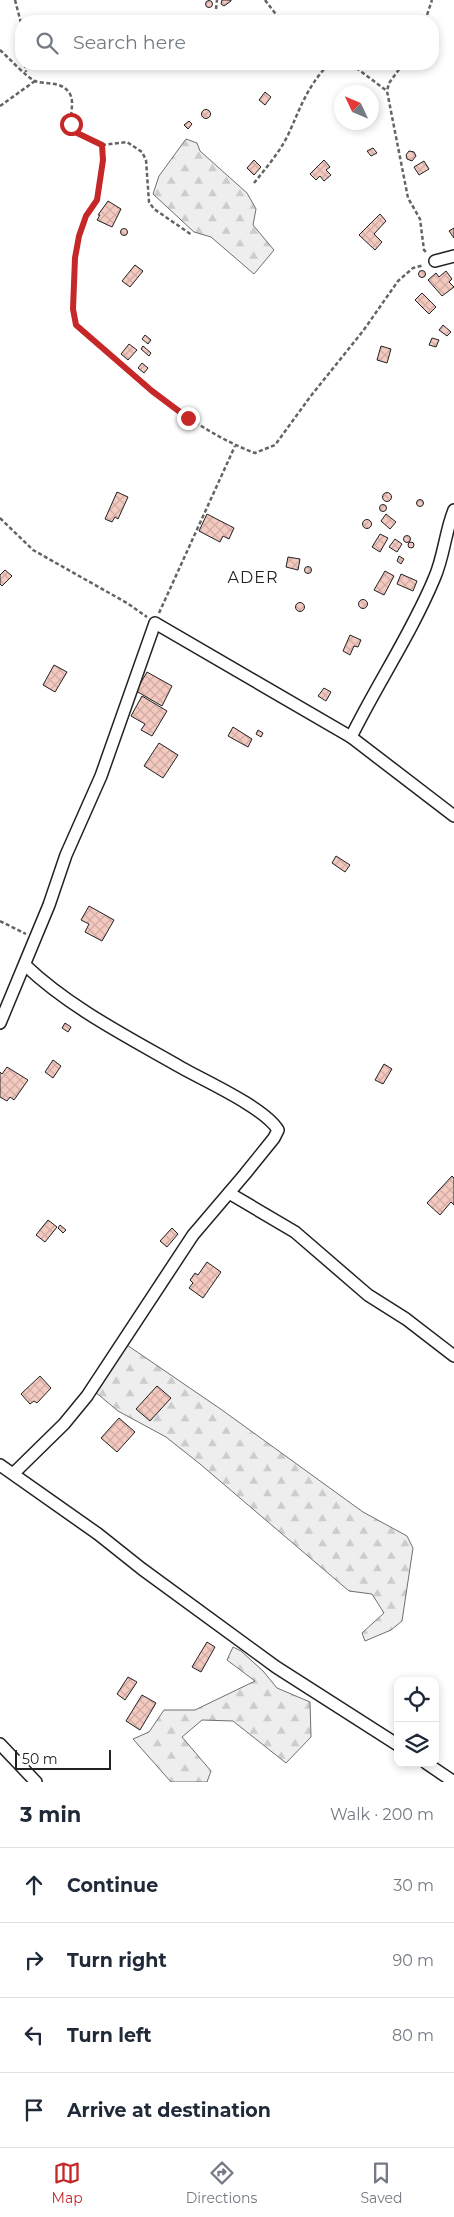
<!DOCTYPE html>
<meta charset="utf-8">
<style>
:root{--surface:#fff;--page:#f6f6f7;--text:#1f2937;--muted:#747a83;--line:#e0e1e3;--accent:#c62828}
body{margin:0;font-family:Montserrat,sans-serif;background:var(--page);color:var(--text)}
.controls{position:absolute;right:15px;bottom:15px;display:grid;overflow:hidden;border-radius:10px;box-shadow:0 2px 8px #0003}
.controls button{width:45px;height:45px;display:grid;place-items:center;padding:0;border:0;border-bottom:1px solid var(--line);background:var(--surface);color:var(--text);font:25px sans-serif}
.compass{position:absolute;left:334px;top:85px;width:45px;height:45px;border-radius:50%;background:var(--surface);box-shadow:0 2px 8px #0003;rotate:314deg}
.scale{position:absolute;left:15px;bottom:12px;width:96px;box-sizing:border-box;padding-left:5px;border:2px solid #222;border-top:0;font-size:14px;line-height:18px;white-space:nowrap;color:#222;-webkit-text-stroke:4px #fff;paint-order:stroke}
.stop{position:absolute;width:15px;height:15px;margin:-11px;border:4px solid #c62828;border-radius:50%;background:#fff}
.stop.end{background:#c62828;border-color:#fff;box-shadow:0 1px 5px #0008}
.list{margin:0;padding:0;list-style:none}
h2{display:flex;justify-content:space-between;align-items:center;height:65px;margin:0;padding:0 20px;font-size:21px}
h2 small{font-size:16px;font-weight:400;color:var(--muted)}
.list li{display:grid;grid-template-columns:32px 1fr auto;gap:15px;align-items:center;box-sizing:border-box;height:75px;padding:0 20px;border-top:1px solid var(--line)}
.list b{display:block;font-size:19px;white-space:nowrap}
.list em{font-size:16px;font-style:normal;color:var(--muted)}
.icon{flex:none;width:28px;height:28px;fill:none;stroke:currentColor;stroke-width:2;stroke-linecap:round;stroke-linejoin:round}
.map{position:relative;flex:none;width:454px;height:1782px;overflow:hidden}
.search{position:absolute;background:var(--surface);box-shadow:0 2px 8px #0003;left:15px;right:15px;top:15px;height:55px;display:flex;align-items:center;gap:12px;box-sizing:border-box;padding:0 18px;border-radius:20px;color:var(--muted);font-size:19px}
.sheet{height:365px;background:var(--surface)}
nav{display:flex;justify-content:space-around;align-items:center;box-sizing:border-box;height:70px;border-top:1px solid var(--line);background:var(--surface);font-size:14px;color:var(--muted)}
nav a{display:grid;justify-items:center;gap:2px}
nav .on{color:var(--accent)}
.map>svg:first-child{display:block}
</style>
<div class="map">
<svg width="454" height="1782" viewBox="0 0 454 1782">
<defs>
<pattern id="forest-firs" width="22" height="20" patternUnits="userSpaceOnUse" patternTransform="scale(1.25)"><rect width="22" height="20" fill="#eee"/><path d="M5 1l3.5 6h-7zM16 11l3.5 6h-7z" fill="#ccc"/></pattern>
<pattern id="building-cross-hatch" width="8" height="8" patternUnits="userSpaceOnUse" patternTransform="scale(1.25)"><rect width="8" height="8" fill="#f3c9c0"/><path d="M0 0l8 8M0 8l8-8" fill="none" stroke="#d0aca5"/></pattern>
</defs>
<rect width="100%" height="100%" fill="#fff"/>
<g fill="url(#forest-firs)" stroke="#6f6f6f">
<path d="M186,139L197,143L200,151L247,193L256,209L253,225L274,250L254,274L211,237L194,232L153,194L159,176Z"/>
<path d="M127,1345L222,1410L363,1512L407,1536L413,1548L402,1621L391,1630L365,1641L362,1633L384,1613L372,1594L349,1591L200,1464L166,1437L118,1411L94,1391Z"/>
<path d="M233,1647L241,1651L263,1671L277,1688L310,1702L311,1737L286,1763L233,1721L202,1720L182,1737L211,1771L207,1782H171L133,1739L149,1732L164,1710H195L255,1681L227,1660Z"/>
</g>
<g fill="url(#building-cross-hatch)" stroke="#222">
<path d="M222,0H231V1L224,6L221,4Z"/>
<circle cx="209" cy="4" r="3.5"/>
<path d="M265,92L271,97L265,105L259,100Z"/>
<circle cx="206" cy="114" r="4.5"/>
<path d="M189,121L192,124L188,129L184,125Z"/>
<path d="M373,148L377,153L371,156L367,151Z"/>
<path d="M409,151L414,152L416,156L412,161L407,159L406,155Z"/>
<path d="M254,160L261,167L254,175L247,168Z"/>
<path d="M324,160L330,167L326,170L331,175L324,181L320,176L316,180L310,174Z"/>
<path d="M424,161L429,169L419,175L414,167Z"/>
<path d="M108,201L121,209L112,227L97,220L100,215H98Z"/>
<path d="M380,214L386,221L374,234L382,242L375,250L359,235Z"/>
<path d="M454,228V238L449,231Z"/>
<circle cx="124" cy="232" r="3.5"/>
<path d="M135,265L143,271L130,287L122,281Z"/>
<circle cx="422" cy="274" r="3.5"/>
<path d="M446,271L452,279L449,282L454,287L442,296L428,280L436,273L439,277Z"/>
<path d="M422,293L436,307L429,314L415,300Z"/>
<path d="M443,325L451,332L447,336L439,330Z"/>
<path d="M145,335L151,340L148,344L142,339Z"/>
<path d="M432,338L439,340L436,347L429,345Z"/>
<path d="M129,344L137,350L128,360L121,354Z"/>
<path d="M143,346L151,353L149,356L141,349Z"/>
<path d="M381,346L391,349L387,363L377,360Z"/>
<path d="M142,363L148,368L144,373L138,368Z"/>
<path d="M117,492L128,497L118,519L115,517L112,522L105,519Z"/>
<circle cx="387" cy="497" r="4.5"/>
<circle cx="420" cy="503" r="3.5"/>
<circle cx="383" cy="508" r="3.5"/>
<path d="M207,514L234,528L229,539L223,536L220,542L199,531Z"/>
<path d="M386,514L396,522L390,529L381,521Z"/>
<circle cx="367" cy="524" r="4.5"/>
<path d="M380,534L388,538L380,552L372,547Z"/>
<circle cx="407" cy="539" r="3.5"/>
<path d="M395,539L402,544L397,552L389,547Z"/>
<circle cx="411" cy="545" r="3"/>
<path d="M399,556L404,559L401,564L397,561Z"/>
<path d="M288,557L300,559L298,570L286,567Z"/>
<circle cx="308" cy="570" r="3.5"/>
<path d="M5,570L12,576L2,586L0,584V575Z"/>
<path d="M385,571L394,576L384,595L374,590Z"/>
<path d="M401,574L417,581L413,591L397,584Z"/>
<circle cx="363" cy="604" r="4.5"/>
<circle cx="300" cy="607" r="4.5"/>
<path d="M350,635L361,640L358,647L354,646L350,655L343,651Z"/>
<path d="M54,665L67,672L55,692L43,685Z"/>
<path d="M147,672L172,686L162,706L136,691Z"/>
<path d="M324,688L331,692L326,701L318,696Z"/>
<path d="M142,696L167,711L152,736L141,730L145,724L131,716Z"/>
<path d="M233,727L252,739L248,747L228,736Z"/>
<path d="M258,730L263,733L261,737L256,734Z"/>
<path d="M159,743L178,755L163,778L144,766Z"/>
<path d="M336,856L350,865L345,872L332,863Z"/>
<path d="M89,906L114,920L102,941L85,932L89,924L81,920Z"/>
<path d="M65,1023L71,1027L68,1032L62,1028Z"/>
<path d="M53,1060L61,1066L53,1078L45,1072Z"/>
<path d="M384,1064L392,1069L383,1084L375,1080Z"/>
<path d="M7,1067L28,1080L14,1100L10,1097L7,1101L0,1097V1072L2,1074Z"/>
<path d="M452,1176L454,1178V1205L451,1202L440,1215L427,1203Z"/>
<path d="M48,1220L57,1227L45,1242L36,1235Z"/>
<path d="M60,1225L66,1230L63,1233L58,1228Z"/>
<path d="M172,1228L178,1234L167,1247L160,1241Z"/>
<path d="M207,1262L221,1272L203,1298L189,1288L193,1283L190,1280L195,1273L198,1275Z"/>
<path d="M40,1376L51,1388L37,1403L34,1401L30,1404L21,1394Z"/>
<path d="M157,1386L171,1398L150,1421L136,1409Z"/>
<path d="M119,1418L135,1432L117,1452L101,1438Z"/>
<path d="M207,1642L215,1647L201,1672L192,1667Z"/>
<path d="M128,1677L137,1682L125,1700L117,1694Z"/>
<path d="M142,1695L156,1703L140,1730L126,1721Z"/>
</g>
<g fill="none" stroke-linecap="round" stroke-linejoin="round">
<g stroke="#222" stroke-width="14">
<g id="minor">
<path d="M435,261L454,256"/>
<path d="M351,737C377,684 411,634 434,579C444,557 445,532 454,510"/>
<path d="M0,1023L49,905L66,855L101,776L155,623L351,737L454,816"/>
<path d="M229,1193L295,1232L368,1295L406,1319L454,1356"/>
<path d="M0,1465L98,1534L142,1569L276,1667L398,1745"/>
<path d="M14,1473L64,1424L87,1396L193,1235L245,1174L274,1138L278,1130C265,1108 205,1081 182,1068C128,1037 70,1008 25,965"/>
<path d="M0,1744L36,1782"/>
<path d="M426,1763L454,1782"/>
</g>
</g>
<g stroke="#646464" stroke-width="2.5" stroke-dasharray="4 2.5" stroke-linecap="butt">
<path d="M15,0L21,23"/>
<path d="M265,0L281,21"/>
<path d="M216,9L217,0"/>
<path d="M425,21L432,0"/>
<path d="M0,50C8,57 26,77 35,81C44,85 62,80 70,94C76,105 66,121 75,131C80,137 94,141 102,145L103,160L97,200L86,216L79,236L75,258L74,316L77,325L83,333C138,377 188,428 255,453L275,445L310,397L363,331L398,281L413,268L424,265"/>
<path d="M25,64L26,72"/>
<path d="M323,64L326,67L330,64"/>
<path d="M351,64L387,91"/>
<path d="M403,64L389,83L387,91L408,198L420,219L424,250L427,253"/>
<path d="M0,106L35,81"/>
<path d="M102,145L127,142L142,152L146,160L149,202L154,209L192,235"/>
<path d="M254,183C266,168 279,153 288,135C300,109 306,89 326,67"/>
<path d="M0,518L33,550L127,603L147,617"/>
<path d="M159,613L235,446"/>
<path d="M0,921L26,934"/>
</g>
<use href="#minor" stroke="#fff" stroke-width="11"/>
</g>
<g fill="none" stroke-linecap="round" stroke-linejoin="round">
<path stroke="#c62828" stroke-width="6" d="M71,124L75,132L102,145L103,160L97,200L86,216L79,236L75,258L73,309L76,325L152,391L188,418"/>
</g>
<g text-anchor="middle" stroke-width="4" stroke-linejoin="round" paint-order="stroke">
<g font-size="16" letter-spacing="1" fill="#222" stroke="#fff">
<text x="253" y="583">ADER</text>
</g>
</g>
</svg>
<div class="controls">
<button><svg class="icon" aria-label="locate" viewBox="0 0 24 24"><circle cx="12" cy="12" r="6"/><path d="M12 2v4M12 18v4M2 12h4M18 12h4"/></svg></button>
<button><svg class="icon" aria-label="layers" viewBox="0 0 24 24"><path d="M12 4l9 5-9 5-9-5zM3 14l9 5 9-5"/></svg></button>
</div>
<svg class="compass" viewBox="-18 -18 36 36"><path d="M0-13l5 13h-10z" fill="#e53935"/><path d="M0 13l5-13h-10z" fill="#747a83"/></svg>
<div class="scale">50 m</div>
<div class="stop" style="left:71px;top:124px"></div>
<div class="stop end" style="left:188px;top:418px"></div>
<div class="search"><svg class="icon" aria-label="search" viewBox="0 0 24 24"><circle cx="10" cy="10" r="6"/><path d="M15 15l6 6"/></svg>Search here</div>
</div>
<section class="sheet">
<h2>3 min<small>Walk · 200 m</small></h2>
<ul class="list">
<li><svg class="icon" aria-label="ahead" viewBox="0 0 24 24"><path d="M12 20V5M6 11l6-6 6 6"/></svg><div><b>Continue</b></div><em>30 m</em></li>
<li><svg class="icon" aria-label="right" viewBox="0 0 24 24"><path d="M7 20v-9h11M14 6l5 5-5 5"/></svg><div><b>Turn right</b></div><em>90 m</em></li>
<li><svg class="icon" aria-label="left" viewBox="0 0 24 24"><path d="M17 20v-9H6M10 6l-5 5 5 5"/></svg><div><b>Turn left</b></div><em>80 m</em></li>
<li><svg class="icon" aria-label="arrive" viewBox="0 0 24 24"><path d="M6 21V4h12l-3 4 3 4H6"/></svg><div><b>Arrive at destination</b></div></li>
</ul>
</section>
<nav>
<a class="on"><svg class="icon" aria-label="map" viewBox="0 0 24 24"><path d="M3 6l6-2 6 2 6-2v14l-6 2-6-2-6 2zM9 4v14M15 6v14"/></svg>Map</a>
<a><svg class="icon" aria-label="directions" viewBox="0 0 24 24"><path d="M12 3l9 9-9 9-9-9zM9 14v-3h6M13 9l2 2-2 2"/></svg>Directions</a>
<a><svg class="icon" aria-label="saved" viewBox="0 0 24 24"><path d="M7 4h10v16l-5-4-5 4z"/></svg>Saved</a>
</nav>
